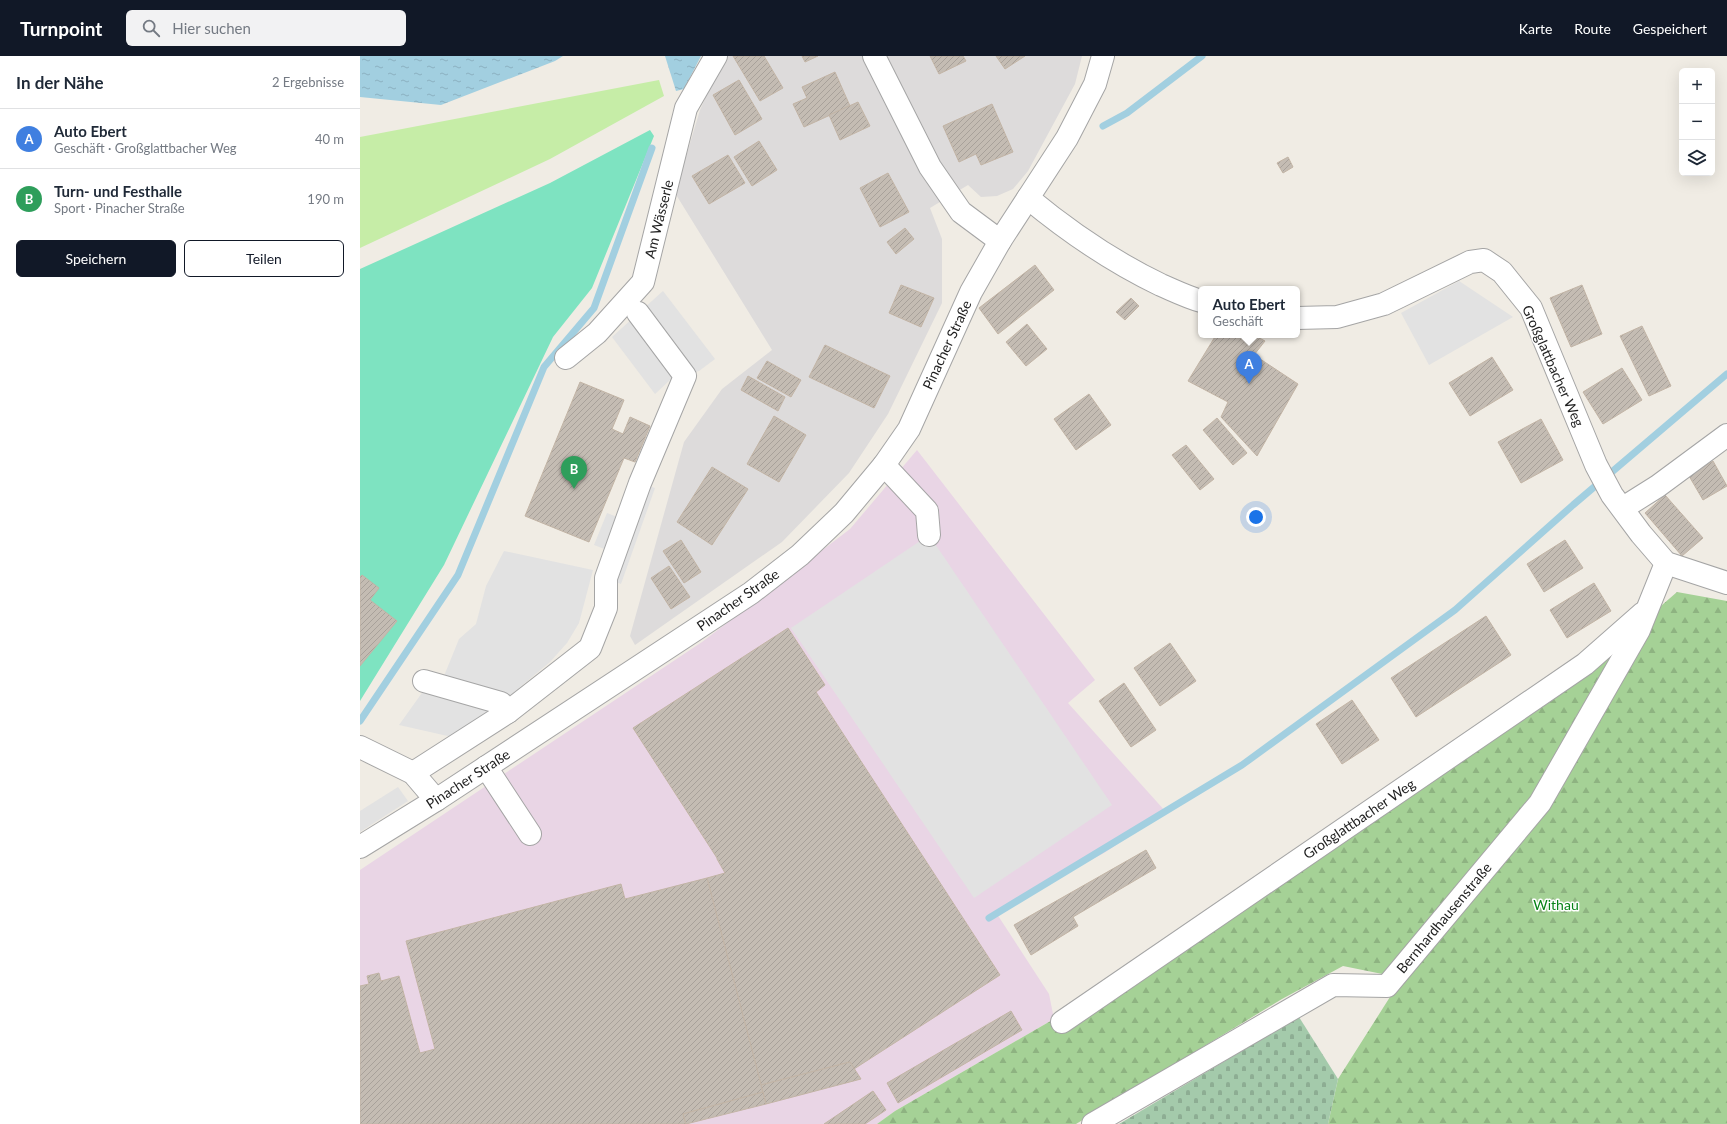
<!DOCTYPE html>
<html lang="de">
<meta charset="utf-8">
<style>
:root{--surface:#fff;--page:#f2f2f3;--text:#1f2937;--muted:#747a83;--line:#e0e1e3;--accent:#111827}
body{margin:0;font-family:Lato,sans-serif;background:var(--page);color:var(--text)}
.controls{position:absolute;right:12px;top:12px;display:grid;overflow:hidden;border-radius:6px;box-shadow:0 4px 16px #0002}
.controls button{width:36px;height:36px;display:grid;place-items:center;padding:0;border:0;border-bottom:1px solid var(--line);background:var(--surface);color:var(--text);font:20px sans-serif}
.you{position:absolute;left:896px;top:461px;width:14px;height:14px;margin:-10px;border:3px solid #fff;border-radius:50%;background:#1a73e8;box-shadow:0 0 0 6px #1a73e833}
.badge{display:grid;place-items:center;width:26px;height:26px;border-radius:50%;background:var(--accent);color:#fff;font-size:13px;font-weight:700}
.pin{position:absolute;translate:-50% -33px;filter:drop-shadow(0 1px 2px #0008)}
.pin::after{content:'';position:absolute;top:21px;width:14px;height:12px;background:inherit;clip-path:polygon(0 0,100% 0,50% 100%)}
.popup{position:absolute;left:838px;top:230px;width:102px;height:52px;box-sizing:border-box;display:grid;place-content:center;border-radius:6px;background:var(--surface);filter:drop-shadow(0 1px 3px #0005);font-size:13px;white-space:nowrap;color:var(--muted)}
.popup b{font-size:15px;color:var(--text)}
.popup::after{content:'';position:absolute;left:50%;top:100%;margin-left:-8px;border:8px solid transparent;border-top-color:var(--surface)}
.list{margin:0;padding:0;list-style:none}
h2{display:flex;justify-content:space-between;align-items:center;height:52px;margin:0;padding:0 16px;font-size:17px}
h2 small{font-size:13px;font-weight:400;color:var(--muted)}
.list li{display:grid;grid-template-columns:26px 1fr auto;gap:12px;align-items:center;box-sizing:border-box;height:60px;padding:0 16px;border-top:1px solid var(--line)}
.list b{display:block;font-size:15px;white-space:nowrap}
.list p{margin:0;font-size:13px;white-space:nowrap;color:var(--muted)}
.list em{font-size:13px;font-style:normal;color:var(--muted)}
.actions{display:flex;gap:8px;padding:12px 16px}
.actions a{flex:1;padding:9px 0;border:1px solid var(--accent);border-radius:6px;text-align:center;font-size:14px;color:var(--accent)}
.actions .main{background:var(--accent);color:#fff}
.icon{flex:none;width:22px;height:22px;fill:none;stroke:currentColor;stroke-width:2;stroke-linecap:round;stroke-linejoin:round}
.map{position:relative;flex:none;width:1367px;height:1068px;overflow:hidden}
header{display:flex;align-items:center;gap:24px;box-sizing:border-box;height:56px;padding:0 20px;background:var(--accent);color:#fff}
header strong{font-size:19px}
nav{display:flex;gap:22px;margin-inline-start:auto;font-size:14px}
.search{width:280px;height:36px;background:var(--page);display:flex;align-items:center;gap:10px;box-sizing:border-box;padding:0 14px;border-radius:6px;color:var(--muted);font-size:15px}
main{display:flex}
aside{flex:1;background:var(--surface)}
.map>svg:first-child{display:block}
</style>
<header>
<strong>Turnpoint</strong>
<div class="search"><svg class="icon" aria-label="search" viewBox="0 0 24 24"><circle cx="10" cy="10" r="6"/><path d="M15 15l6 6"/></svg>Hier suchen</div>
<nav><a>Karte</a><a>Route</a><a>Gespeichert</a></nav>
</header>
<main>
<aside>
<h2>In der Nähe<small>2 Ergebnisse</small></h2>
<ul class="list">
<li><span class="badge" style="background:#3f7fe0">A</span><div><b>Auto Ebert</b><p>Geschäft · Großglattbacher Weg</p></div><em>40 m</em></li>
<li><span class="badge" style="background:#2e9e5b">B</span><div><b>Turn- und Festhalle</b><p>Sport · Pinacher Straße</p></div><em>190 m</em></li>
</ul>
<div class="actions"><a class="main">Speichern</a><a>Teilen</a></div>
</aside>
<div class="map">
<svg width="1367" height="1068" viewBox="0 0 1367 1068">
<defs>
<pattern id="forest-firs" width="22" height="20" patternUnits="userSpaceOnUse"><rect width="22" height="20" fill="#a5d196"/><path d="M5 1l3.5 6h-7zM16 11l3.5 6h-7z" fill="#8eb381"/></pattern>
<pattern id="cemetery-stones" width="16" height="16" patternUnits="userSpaceOnUse"><rect width="16" height="16" fill="#a4caab"/><path d="M2 7V4a2 2 0 0 1 4 0v3zM10 15v-3a2 2 0 0 1 4 0v3z" fill="#8dad93"/></pattern>
<pattern id="water-ripples" width="26" height="14" patternUnits="userSpaceOnUse"><rect width="26" height="14" fill="#a2cfe0"/><path d="M2 4q2-2 4 0t4 0M15 11q2-2 4 0t4 0" fill="none" stroke="#8bb1c0"/></pattern>
<pattern id="building-hatch" width="6" height="6" patternUnits="userSpaceOnUse"><rect width="6" height="6" fill="#c4bcb3"/><path d="M-1 1l2-2M0 6l6-6M5 7l2-2" fill="none" stroke="#a8a19a"/></pattern>
</defs>
<rect width="100%" height="100%" fill="#f0ece4"/>
<path fill="#dddbdb" d="M364,0H722L715,28L668,115L653,133L637,140L621,141L608,129L570,152L582,183V247L528,358L489,417L422,486L275,589L270,580L324,386L362,333L412,294L315,137L340,54Z"/>
<path fill="#e9d5e5" d="M557,394L735,624L708,647L806,756L744,797L635,855L689,938L694,963L535,1055L517,1068H0V814L342,586L490,473Z"/>
<path fill="#c6eda7" d="M299,24L304,40L190,103L0,192V81Z"/>
<path fill="url(#forest-firs)" d="M1317,536L1367,545V1068H968L978,1023L1042,922L983,910L922,943L716,1068H517L535,1055L694,963L704,974L1194,643Z"/>
<path fill="url(#cemetery-stones)" d="M939,961L978,1023L968,1068H759Z"/>
<path fill="#7ee3c1" d="M290,74L294,80L232,232L193,281L84,509L0,645V213L190,127Z"/>
<g fill="#e2e2e2">
<path d="M1099,225L1153,261L1069,309L1041,257Z"/>
<path d="M303,235L355,303L339,315L310,324L295,338L252,281Z"/>
<path d="M280,427L295,432L261,528L246,522L255,497L234,489L247,457L267,465Z"/>
<path d="M569,479L752,749L614,842L431,572Z"/>
<path d="M144,495L233,514L219,567L207,587L190,606L141,647L92,681L39,669L64,634L84,620L99,583L116,568L126,530Z"/>
<path d="M38,731L48,745L0,776V755Z"/>
</g>
<g fill="url(#water-ripples)">
<path d="M0,0H203L195,5L81,49L0,41Z"/>
<path d="M305,0H341L324,33L316,35Z"/>
</g>
<g fill="none" stroke-linecap="round" stroke-linejoin="round">
<g stroke="#a2cfe0" stroke-width="7">
<path d="M743,70L767,57L842,0"/>
<path d="M0,665L98,519L184,311L234,252L292,92"/>
<path d="M629,862L882,709L1095,554L1213,449L1367,318"/>
</g>
</g>
<g fill="url(#building-hatch)" stroke="#c2b4a5">
<path d="M373,0H404L423,32L400,45Z"/>
<path d="M442,0H458L445,6Z"/>
<path d="M570,0H603L606,5L579,18Z"/>
<path d="M636,0H665L645,13Z"/>
<path d="M475,16L490,50L444,71L433,48L447,42L442,31Z"/>
<path d="M379,24L402,63L375,79L353,39Z"/>
<path d="M498,46L510,70L480,84L469,59Z"/>
<path d="M632,48L653,96L621,109L616,98L599,106L583,70Z"/>
<path d="M399,85L417,114L392,130L374,101Z"/>
<path d="M368,99L385,127L349,148L332,120Z"/>
<path d="M928,101L933,111L923,117L917,107Z"/>
<path d="M528,117L549,156L520,171L500,132Z"/>
<path d="M545,172L554,183L536,198L527,186Z"/>
<path d="M675,209L694,234L638,278L619,252Z"/>
<path d="M541,229L574,242L561,271L529,257Z"/>
<path d="M1222,229L1242,278L1211,291L1190,242Z"/>
<path d="M771,242L779,250L765,264L756,256Z"/>
<path d="M667,268L687,293L666,310L646,286Z"/>
<path d="M1282,270L1311,330L1289,340L1260,280Z"/>
<path d="M856,279H894L905,285L894,299L938,328L897,400L861,361L868,346L828,325Z"/>
<path d="M465,289L530,320L514,352L449,321Z"/>
<path d="M1132,301L1153,334L1110,360L1089,327Z"/>
<path d="M407,305L441,324L431,341L397,322Z"/>
<path d="M1262,312L1282,344L1243,368L1223,336Z"/>
<path d="M388,320L425,341L418,355L381,334Z"/>
<path d="M220,326L264,344L252,373L263,378L270,361L290,370L275,406L264,402L229,486L165,460Z"/>
<path d="M729,338L751,369L716,394L694,363Z"/>
<path d="M414,360L446,379L419,426L387,408Z"/>
<path d="M857,362L887,397L873,409L843,374Z"/>
<path d="M1181,363L1203,404L1161,427L1138,386Z"/>
<path d="M826,389L854,423L840,434L812,399Z"/>
<path d="M1353,405L1367,430L1343,444L1329,420Z"/>
<path d="M352,411L388,433L352,489L317,466Z"/>
<path d="M1305,439L1343,482L1322,500L1285,457Z"/>
<path d="M321,484L341,516L324,527L303,495Z"/>
<path d="M1205,484L1223,512L1184,536L1167,508Z"/>
<path d="M309,510L330,541L311,553L291,522Z"/>
<path d="M2,519L19,532L10,544L37,565L0,610V521Z"/>
<path d="M1234,527L1251,555L1207,582L1190,554Z"/>
<path d="M1126,560L1151,599L1056,661L1031,622Z"/>
<path d="M428,572L465,629L456,636L640,919L494,1013L490,1006L401,1029L347,822L365,817L357,803V802L273,672Z"/>
<path d="M810,587L836,625L800,650L774,612Z"/>
<path d="M764,627L796,674L771,691L739,645Z"/>
<path d="M992,644L1019,684L982,708L956,668Z"/>
<path d="M786,794L796,812L713,861L718,870L671,899L654,869Z"/>
<path d="M347,822L403,1036L323,1058L326,1068H0V930L9,928L7,920L19,917L21,925L39,920L60,997L75,993L46,885L261,828L265,843Z"/>
<path d="M651,955L662,974L538,1047L527,1027Z"/>
<path d="M490,1006L501,1023L406,1048L401,1029Z"/>
<path d="M513,1035L526,1054L505,1068H464Z"/>
<path d="M403,1036L406,1048L326,1068L323,1058Z"/>
</g>
<g fill="none" stroke-linecap="round" stroke-linejoin="round">
<g stroke="#a5a5a5" stroke-width="24">
<g id="minor">
<path d="M514,0L570,111L601,156L640,185"/>
<path d="M668,142C709,176 753,206 801,229C815,235 827,241 841,245"/>
<path d="M937,262L977,261L1024,248L1110,206L1124,204L1142,216L1171,252L1236,409L1252,439L1281,478L1306,507L1367,527"/>
<path d="M206,302L237,277L283,226L326,52L356,0"/>
<path d="M524,409L567,455L569,479"/>
<path d="M1263,452L1298,430L1367,379"/>
<path d="M64,625L141,647L148,656"/>
<path d="M0,691L53,717L76,744"/>
<path d="M126,711L170,778"/>
<path d="M53,717L148,656L230,592L246,552V522L280,427L325,320L278,257"/>
<path d="M0,791L76,744L391,537L440,499L484,457L524,409L549,373L611,236L640,185L707,82L735,28L743,0"/>
<path d="M702,966L1225,608L1283,557"/>
<path d="M733,1068L973,929L1027,930L1180,747L1279,574L1306,507"/>
</g>
</g>
<use href="#minor" stroke="#fff" stroke-width="22"/>
</g>
<g text-anchor="middle" stroke-width="3" stroke-linejoin="round" paint-order="stroke">
<g font-size="14" fill="#1e1e1e" stroke="#fff">
<text transform="translate(299 163) rotate(-76)" y="5">Am Wässerle</text>
<text transform="translate(587 289) rotate(-65)" y="5">Pinacher Straße</text>
<text transform="translate(1193 310) rotate(66)" y="5">Großglattbacher Weg</text>
<text transform="translate(378 544) rotate(-35)" y="5">Pinacher Straße</text>
<text transform="translate(108 723) rotate(-33)" y="5">Pinacher Straße</text>
<text transform="translate(999 763) rotate(-34)" y="5">Großglattbacher Weg</text>
<text transform="translate(1084 862) rotate(-50)" y="5">Bernhardhausenstraße</text>
</g>
<g font-size="14" fill="#068316" stroke="#fff">
<text x="1196" y="854">Withau</text>
</g>
</g>
</svg>
<div class="controls">
<button>+</button>
<button>−</button>
<button><svg class="icon" aria-label="layers" viewBox="0 0 24 24"><path d="M12 4l9 5-9 5-9-5zM3 14l9 5 9-5"/></svg></button>
</div>
<div class="you"></div>
<div class="pin badge" style="left:889px;top:328px;background:#3f7fe0">A</div>
<div class="popup"><b>Auto Ebert</b>Geschäft</div>
<div class="pin badge" style="left:214px;top:433px;background:#2e9e5b">B</div>
</div>
</main>
